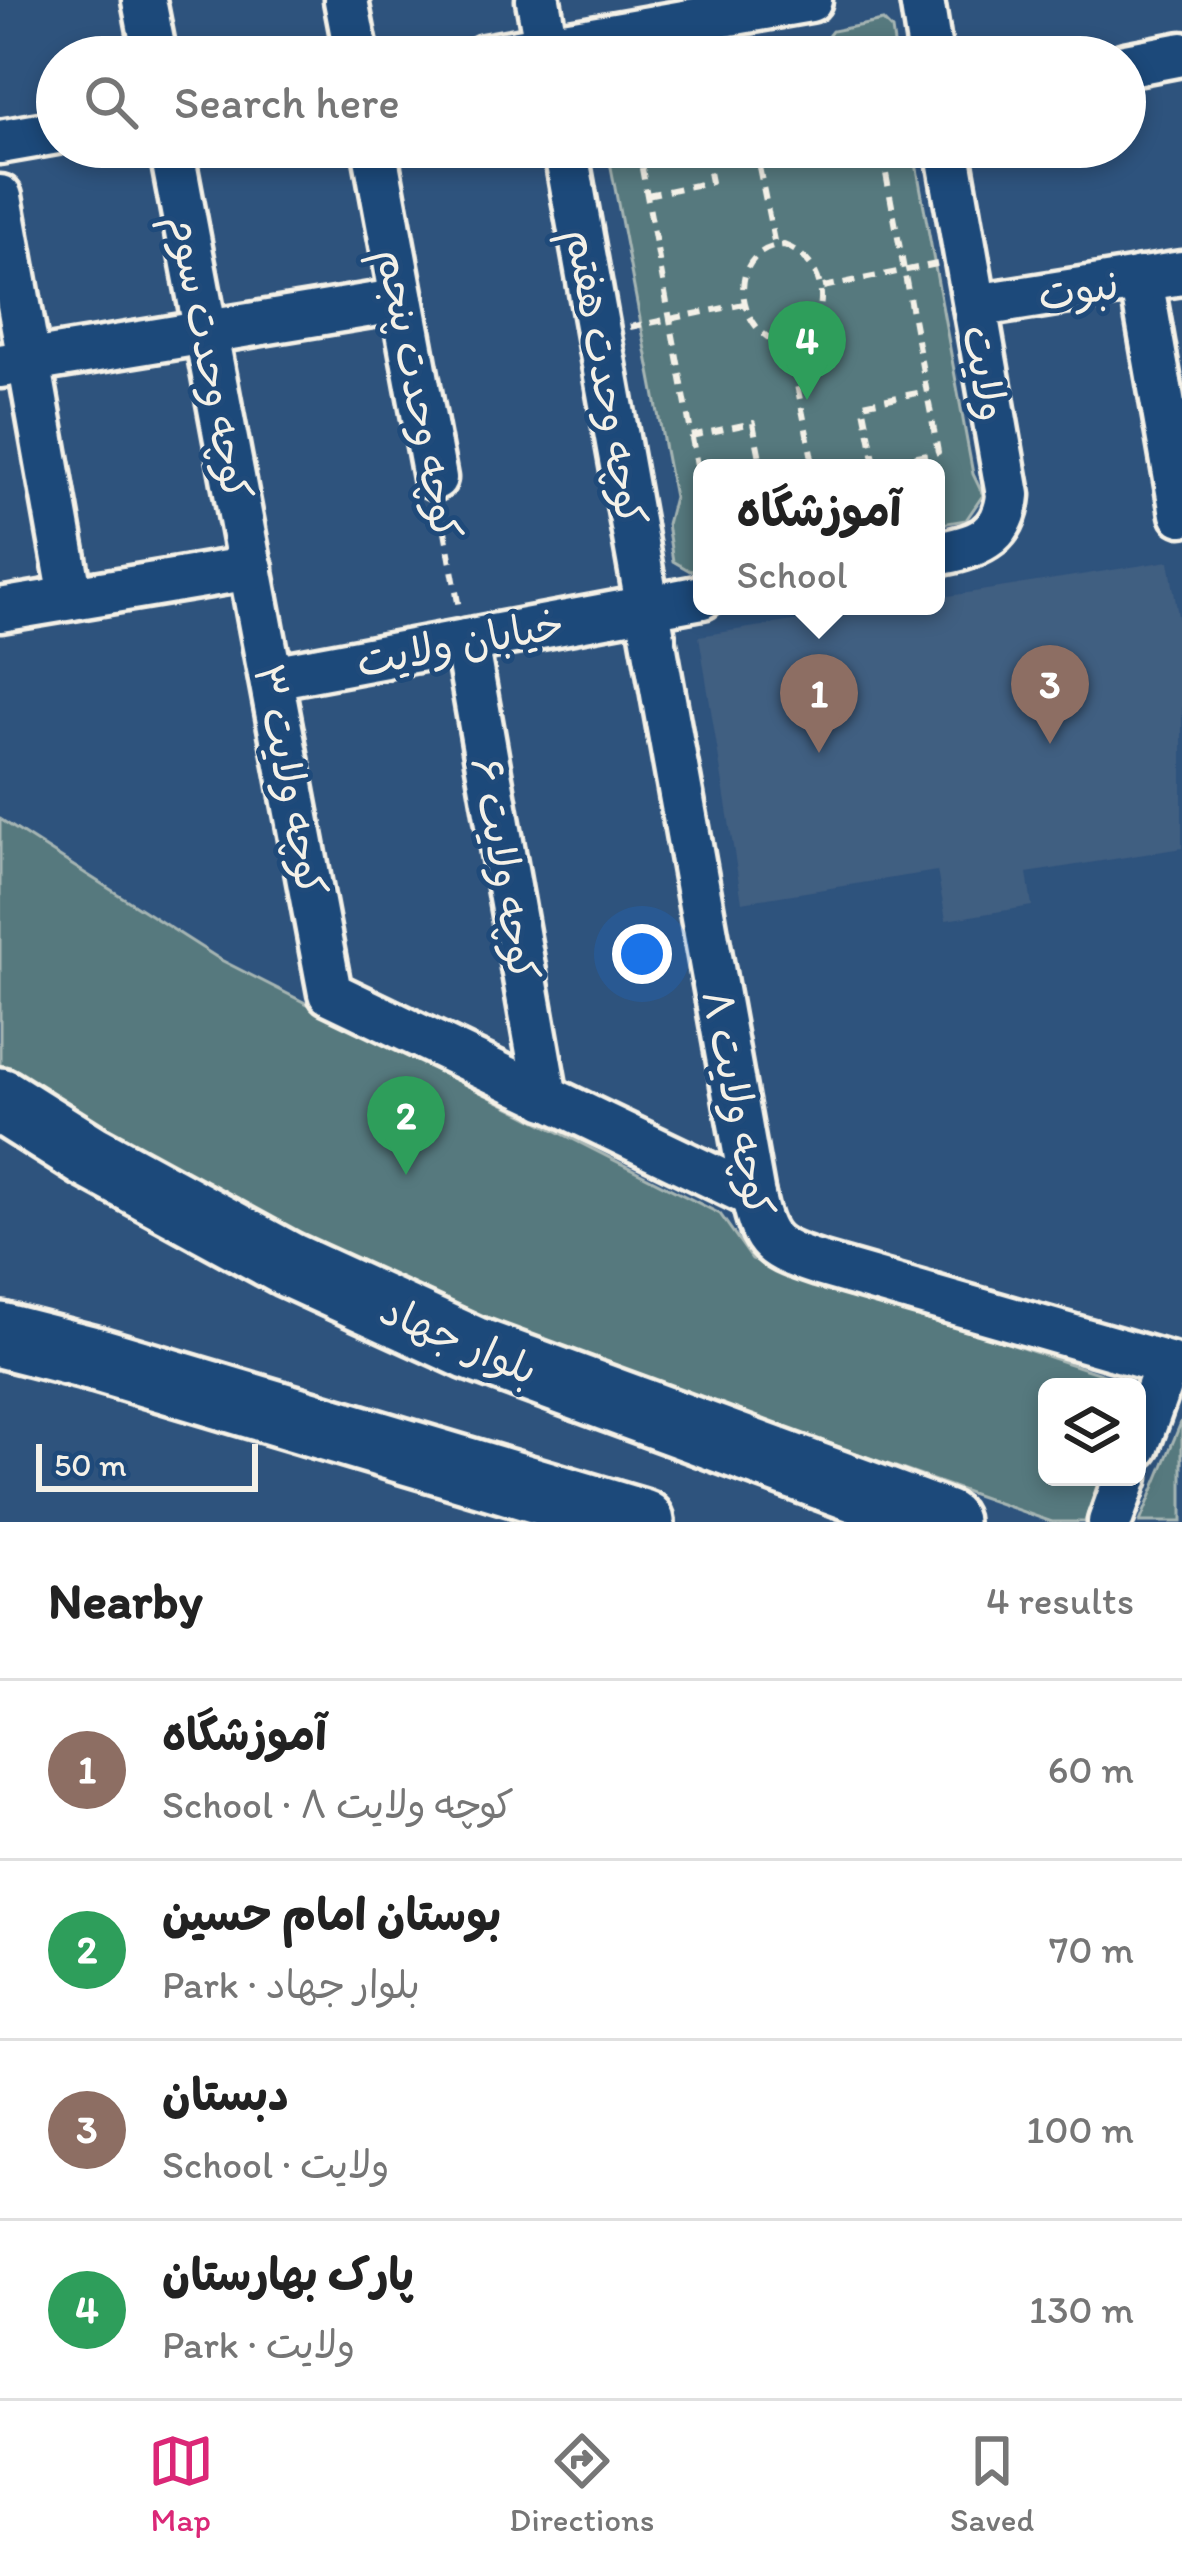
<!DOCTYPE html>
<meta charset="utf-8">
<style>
:root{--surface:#fff;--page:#f2f2f2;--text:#222;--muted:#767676;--line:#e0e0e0;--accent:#db2777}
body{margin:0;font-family:Itim,"Playpen Sans Arabic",sans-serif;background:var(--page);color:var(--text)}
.controls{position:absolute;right:36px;bottom:36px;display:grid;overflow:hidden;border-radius:18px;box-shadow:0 6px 18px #0003}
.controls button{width:108px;height:108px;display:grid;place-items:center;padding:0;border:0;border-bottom:3px solid var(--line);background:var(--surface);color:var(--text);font:60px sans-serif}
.scale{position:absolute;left:36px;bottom:30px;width:222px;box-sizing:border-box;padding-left:12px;border:6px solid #f4f1e8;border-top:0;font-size:33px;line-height:42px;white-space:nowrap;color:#f4f1e8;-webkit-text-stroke:9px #1f4a7a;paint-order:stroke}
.you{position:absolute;left:642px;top:954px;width:42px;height:42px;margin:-30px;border:9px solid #fff;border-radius:50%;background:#1a73e8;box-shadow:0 0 0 18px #1a73e833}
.badge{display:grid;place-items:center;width:78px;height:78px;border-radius:50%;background:var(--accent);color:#fff;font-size:39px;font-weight:700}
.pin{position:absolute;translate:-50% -99px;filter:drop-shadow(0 3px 6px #0008)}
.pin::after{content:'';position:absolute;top:63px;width:42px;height:36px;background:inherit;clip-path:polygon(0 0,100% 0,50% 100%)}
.popup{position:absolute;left:693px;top:459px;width:252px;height:156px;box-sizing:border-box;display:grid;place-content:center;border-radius:18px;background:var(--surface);filter:drop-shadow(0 3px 9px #0005);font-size:39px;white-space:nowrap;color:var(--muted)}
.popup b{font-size:45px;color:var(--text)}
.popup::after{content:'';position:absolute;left:50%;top:100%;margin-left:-24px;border:24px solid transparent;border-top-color:var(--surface)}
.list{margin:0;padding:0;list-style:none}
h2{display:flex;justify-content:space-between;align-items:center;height:156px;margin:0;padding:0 48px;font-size:51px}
h2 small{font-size:39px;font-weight:400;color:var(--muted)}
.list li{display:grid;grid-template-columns:78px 1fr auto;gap:36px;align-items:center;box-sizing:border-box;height:180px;padding:0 48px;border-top:3px solid var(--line)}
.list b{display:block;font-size:45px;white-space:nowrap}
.list p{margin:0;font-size:39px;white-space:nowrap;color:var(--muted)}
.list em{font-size:39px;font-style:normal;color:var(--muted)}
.icon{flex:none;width:66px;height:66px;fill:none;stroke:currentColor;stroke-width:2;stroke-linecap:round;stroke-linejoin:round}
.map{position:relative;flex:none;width:1182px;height:1522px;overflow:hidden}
.search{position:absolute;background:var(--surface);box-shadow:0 6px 18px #0003;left:36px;right:36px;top:36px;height:132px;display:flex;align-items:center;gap:30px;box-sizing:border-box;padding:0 42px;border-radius:66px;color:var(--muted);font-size:45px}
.sheet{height:876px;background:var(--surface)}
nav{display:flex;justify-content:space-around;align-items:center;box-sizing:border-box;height:168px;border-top:3px solid var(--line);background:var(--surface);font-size:33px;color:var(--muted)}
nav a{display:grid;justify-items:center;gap:6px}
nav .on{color:var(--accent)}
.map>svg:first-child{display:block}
</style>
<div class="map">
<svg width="1182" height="1522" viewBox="0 0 1182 1522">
<rect width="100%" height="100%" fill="#2e537d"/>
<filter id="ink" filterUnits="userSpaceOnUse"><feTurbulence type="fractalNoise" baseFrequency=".00833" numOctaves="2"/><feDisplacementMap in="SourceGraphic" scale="24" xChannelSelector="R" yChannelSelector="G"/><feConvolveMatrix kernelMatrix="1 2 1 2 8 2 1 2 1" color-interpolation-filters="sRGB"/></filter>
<g filter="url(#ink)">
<path fill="#405e81" d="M1169,561L1182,640V848L1027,873L1032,906L946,920L937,871L742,902L699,636L888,606H936V598Z"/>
<g fill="#57797e" stroke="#a6b5b3" stroke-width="3">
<path d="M883,21L892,30L896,57H756L822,44L832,31Z"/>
<path d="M599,147H913L973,474L983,495L966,520L936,525V468H702V568L690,571L673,561L667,524L674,497L611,167Z"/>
<path d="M0,819L221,960L720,1214L752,1259L1131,1384L1047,1387V1477H1100L1085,1522H1052L484,1322L300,1244L0,1073Z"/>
<path d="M1182,1420V1522H1140Z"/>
</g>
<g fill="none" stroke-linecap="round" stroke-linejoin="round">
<g stroke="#f4f1e8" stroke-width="51">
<g id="minor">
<path d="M144,0L155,57"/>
<path d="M346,0L357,57"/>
<path d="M538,0L548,57"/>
<path d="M922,0L931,57"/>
<path d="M484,57L810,0"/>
<path d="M1125,65L1182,54"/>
<path d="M0,142L57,132"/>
<path d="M171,147L330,993L753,1196"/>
<path d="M374,147L435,478"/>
<path d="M565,147L753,1196C763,1245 773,1249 819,1264L1182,1368"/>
<path d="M0,197L71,598"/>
<path d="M1141,279L1182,514"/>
<path d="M975,306L1182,273"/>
<path d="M0,366L402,300"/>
<path d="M936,554C975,547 1004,539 1008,495L947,147"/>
<path d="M0,610L251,568"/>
<path d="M466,641L546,1098"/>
<path d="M272,677L702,597"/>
<path d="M1137,1447L1167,1364"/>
<path d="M1110,1522L1126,1477"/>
</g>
</g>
<g stroke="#f4f1e8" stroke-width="72">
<g id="highway">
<path d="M0,1100L89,1156L287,1264L471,1348L944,1522"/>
<path d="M0,1335L98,1360L642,1522"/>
</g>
</g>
<g stroke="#f4f1e8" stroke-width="6" stroke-dasharray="12 9" stroke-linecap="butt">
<path d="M638,147L702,492"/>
<path d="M755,147L775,246"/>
<path d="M818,147L822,163L882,151"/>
<path d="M647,195L711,182L704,147"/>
<path d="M784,245C831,263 834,325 789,346C735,337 723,250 784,245Z"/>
<path d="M823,287L937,264"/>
<path d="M630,327L744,304"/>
<path d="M789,346L814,468"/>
<path d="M691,436L753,423L762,468"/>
<path d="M875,464L863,404L927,391"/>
<path d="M853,468L938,452L881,147"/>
<path d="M441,509L459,608"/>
</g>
<use href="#minor" stroke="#1f4a7a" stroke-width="42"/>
<use href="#highway" stroke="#1f4a7a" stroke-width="63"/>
</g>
</g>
<g text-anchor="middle" stroke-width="10" stroke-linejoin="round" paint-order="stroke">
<g font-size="42" fill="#f4f1e8" stroke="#1f4a7a">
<text transform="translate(1078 289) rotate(-9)" y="15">نبوت</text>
<text transform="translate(211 357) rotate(79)" y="15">کوچه وحدت سوم</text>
<text transform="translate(986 373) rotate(80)" y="15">ولایت</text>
<text transform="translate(607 377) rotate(80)" y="15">کوچه وحدت هفتم</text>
<text transform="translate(420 394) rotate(79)" y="15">کوچه وحدت پنجم</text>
<text transform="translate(460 642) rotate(-11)" y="15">خیابان ولایت</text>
<text transform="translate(291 780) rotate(79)" y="15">کوچه ولایت ۳</text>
<text transform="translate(506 869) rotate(80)" y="15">کوچه ولایت ۶</text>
<text transform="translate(739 1103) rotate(79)" y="15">کوچه ولایت ۸</text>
<text transform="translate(459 1339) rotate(23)" y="15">بلوار جهاد</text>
</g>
</g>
</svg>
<div class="controls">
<button><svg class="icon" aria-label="layers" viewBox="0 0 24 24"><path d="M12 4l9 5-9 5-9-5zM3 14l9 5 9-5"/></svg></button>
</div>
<div class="scale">50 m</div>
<div class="you"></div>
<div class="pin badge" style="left:819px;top:753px;background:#8d6e63">1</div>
<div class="popup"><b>آموزشگاه</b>School</div>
<div class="pin badge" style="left:406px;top:1175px;background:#2e9e5b">2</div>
<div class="pin badge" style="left:1050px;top:744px;background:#8d6e63">3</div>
<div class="pin badge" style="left:807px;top:400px;background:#2e9e5b">4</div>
<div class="search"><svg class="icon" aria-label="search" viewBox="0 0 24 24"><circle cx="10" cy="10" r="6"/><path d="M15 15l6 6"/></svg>Search here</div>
</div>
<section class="sheet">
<h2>Nearby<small>4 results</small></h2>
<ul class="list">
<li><span class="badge" style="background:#8d6e63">1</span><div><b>آموزشگاه</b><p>School · کوچه ولایت ۸</p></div><em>60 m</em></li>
<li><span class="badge" style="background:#2e9e5b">2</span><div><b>بوستان امام حسین</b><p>Park · بلوار جهاد</p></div><em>70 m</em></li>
<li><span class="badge" style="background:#8d6e63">3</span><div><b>دبستان</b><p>School · ولایت</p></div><em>100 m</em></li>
<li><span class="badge" style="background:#2e9e5b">4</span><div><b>پارک بهارستان</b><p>Park · ولایت</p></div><em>130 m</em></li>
</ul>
</section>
<nav>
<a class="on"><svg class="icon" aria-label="map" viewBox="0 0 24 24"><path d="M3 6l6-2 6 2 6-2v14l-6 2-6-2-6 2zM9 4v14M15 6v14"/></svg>Map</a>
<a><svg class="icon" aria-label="directions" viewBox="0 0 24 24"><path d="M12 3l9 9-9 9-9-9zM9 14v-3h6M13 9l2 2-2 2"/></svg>Directions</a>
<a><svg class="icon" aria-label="saved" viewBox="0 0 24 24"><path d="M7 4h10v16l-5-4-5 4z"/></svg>Saved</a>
</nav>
